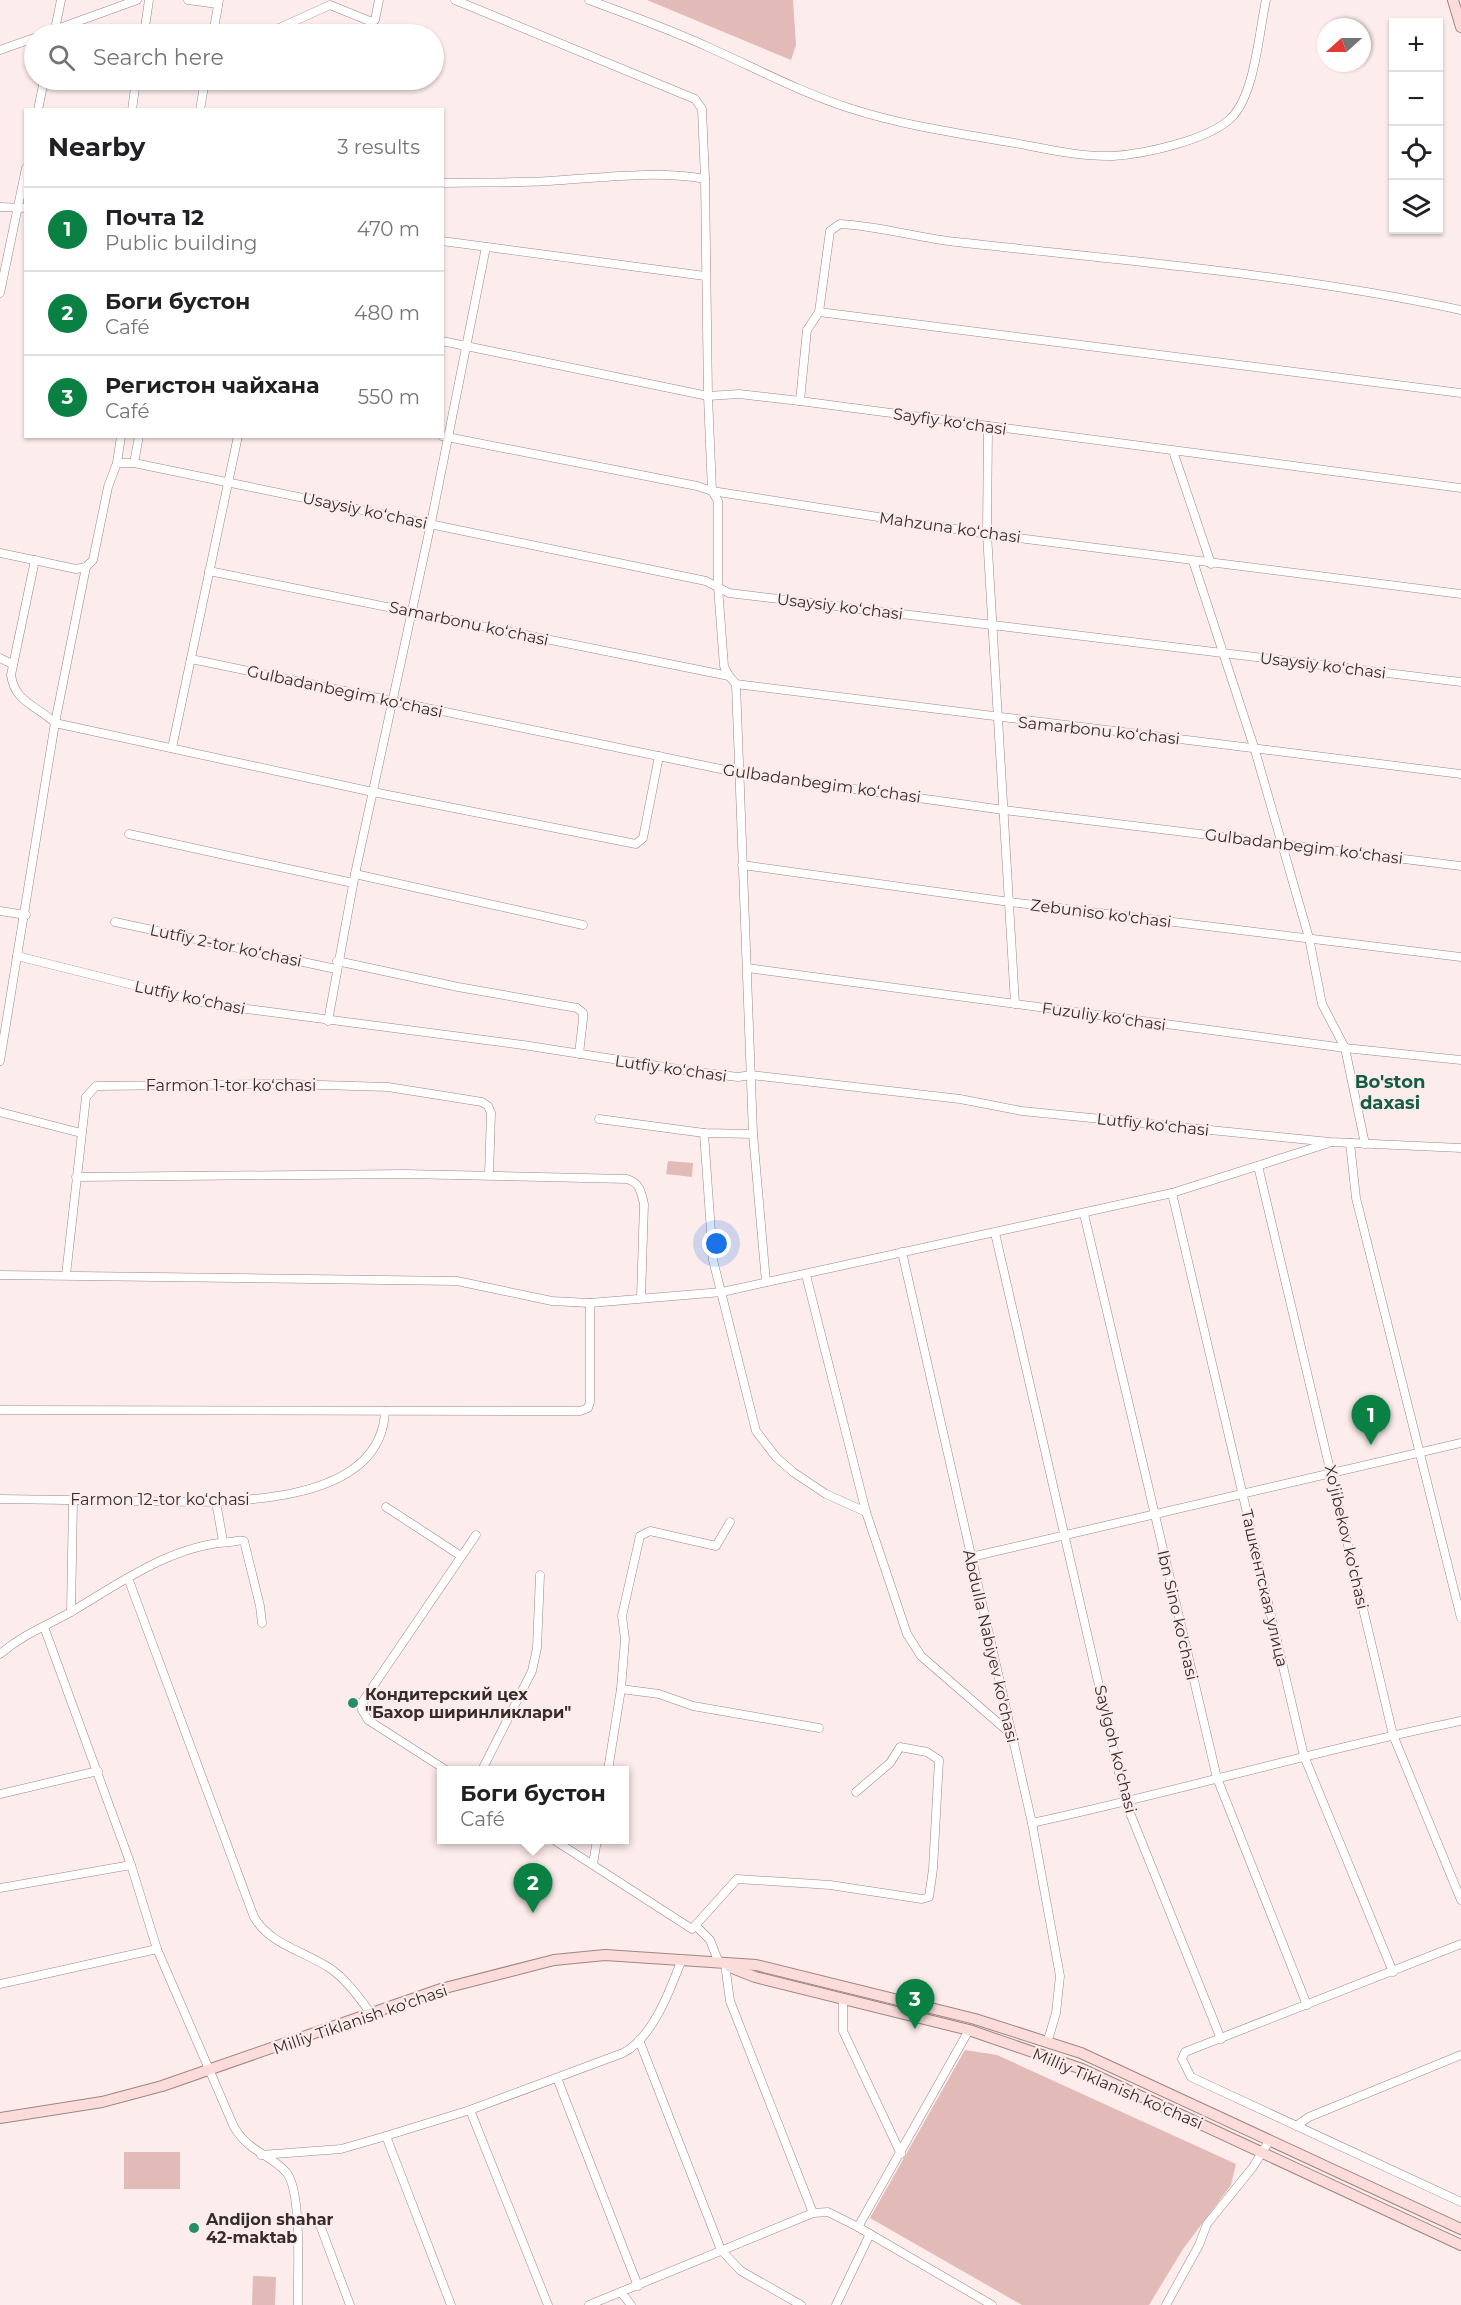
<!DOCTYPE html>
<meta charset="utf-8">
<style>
:root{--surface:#fff;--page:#f2f2f2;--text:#202124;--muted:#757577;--line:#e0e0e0;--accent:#0b8043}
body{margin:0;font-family:Montserrat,sans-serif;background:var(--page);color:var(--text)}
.controls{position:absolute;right:18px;top:18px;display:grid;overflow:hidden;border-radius:0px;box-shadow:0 2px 4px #0004}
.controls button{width:54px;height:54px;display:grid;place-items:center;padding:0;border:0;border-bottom:2px solid var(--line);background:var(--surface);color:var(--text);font:30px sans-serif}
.compass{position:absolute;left:1317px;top:18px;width:54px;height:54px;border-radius:50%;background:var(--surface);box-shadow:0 2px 4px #0004;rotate:249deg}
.you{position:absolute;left:717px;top:1244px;width:21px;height:21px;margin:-15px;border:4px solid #fff;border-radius:50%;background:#1a73e8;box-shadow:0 0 0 9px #1a73e833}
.badge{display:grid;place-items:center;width:39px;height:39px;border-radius:50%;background:var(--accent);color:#fff;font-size:20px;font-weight:700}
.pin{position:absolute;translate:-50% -50px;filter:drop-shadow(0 2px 3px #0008)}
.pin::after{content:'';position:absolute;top:32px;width:21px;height:18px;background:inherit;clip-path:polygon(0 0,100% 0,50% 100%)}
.popup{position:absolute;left:437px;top:1766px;width:192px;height:78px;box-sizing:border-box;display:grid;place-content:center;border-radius:0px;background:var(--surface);filter:drop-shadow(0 2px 4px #0005);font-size:20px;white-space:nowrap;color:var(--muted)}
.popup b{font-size:22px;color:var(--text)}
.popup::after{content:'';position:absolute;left:50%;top:100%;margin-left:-12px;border:12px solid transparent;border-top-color:var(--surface)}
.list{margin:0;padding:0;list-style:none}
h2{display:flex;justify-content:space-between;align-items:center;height:78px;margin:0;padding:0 24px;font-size:26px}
h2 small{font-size:20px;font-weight:400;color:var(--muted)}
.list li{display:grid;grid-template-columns:39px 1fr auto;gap:18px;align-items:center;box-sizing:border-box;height:84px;padding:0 24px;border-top:2px solid var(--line)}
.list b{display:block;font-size:22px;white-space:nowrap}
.list p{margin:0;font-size:20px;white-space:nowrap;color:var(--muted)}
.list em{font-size:20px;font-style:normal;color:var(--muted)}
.icon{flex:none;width:33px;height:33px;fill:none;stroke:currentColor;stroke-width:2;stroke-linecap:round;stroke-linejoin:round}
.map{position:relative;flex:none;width:1461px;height:2305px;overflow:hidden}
.search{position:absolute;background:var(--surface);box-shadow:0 2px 4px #0004;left:24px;top:24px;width:420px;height:66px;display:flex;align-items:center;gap:15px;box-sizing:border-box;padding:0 21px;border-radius:33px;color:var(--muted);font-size:22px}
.panel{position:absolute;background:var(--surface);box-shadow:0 2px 4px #0004;left:24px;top:108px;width:420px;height:330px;border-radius:0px}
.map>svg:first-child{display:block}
</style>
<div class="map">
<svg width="1461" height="2305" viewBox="0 0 1461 2305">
<rect width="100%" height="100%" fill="#fceceb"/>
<g fill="#e2bab8">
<path d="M647,0H793L796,45L791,60Z"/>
<path d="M668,1161L693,1163L692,1177L666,1174Z"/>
<path d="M965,2050L997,2055L1236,2164L1231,2185L1183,2249L1149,2305H1022L870,2218Z"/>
<rect x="124" y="2152" width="56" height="37"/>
<path d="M253,2276L276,2277L275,2305H252Z"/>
</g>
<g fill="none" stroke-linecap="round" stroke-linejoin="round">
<g stroke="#9d8685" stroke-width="9">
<g id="minor">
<path d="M188,0L218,4"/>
<path d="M455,0L695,99L702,109L705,179"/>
<path d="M589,0C629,15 669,29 708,47C755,68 800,92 849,108C901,125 956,133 1009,142C1043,148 1078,157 1113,156C1144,154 1210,140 1232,117C1255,93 1259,32 1266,0"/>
<path d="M43,34L137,0"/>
<path d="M54,34L61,0"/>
<path d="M144,34L149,0"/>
<path d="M213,34L219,0"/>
<path d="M266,34L330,5L372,22L375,20L379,0"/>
<path d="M0,50L34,38"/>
<path d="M38,110L44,80"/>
<path d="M132,110L136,80"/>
<path d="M200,110L205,80"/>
<path d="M442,183C478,182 513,183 549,181C600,178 654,170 705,179L708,396L712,491L718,501V587L724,666L729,676L736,684L753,1134L766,1282"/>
<path d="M0,207L26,208"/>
<path d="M442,241L705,276"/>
<path d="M0,293L26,168"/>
<path d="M819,312L1461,393"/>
<path d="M442,341L708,396L739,394L800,401L1461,488"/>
<path d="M800,401L807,330L819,312L830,231L840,224C880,226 918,238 957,242C1127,261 1293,274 1461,310"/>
<path d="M988,426L987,534L1015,1004"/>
<path d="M442,436L697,486L712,491L987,534L1461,594"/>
<path d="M1173,451L1211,564"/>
<path d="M117,463H134L706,581L729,593L1461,682"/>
<path d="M134,463L139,436"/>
<path d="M0,553L76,569L86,567L93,560L108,487L117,463L121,436"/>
<path d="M35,560L11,675C15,703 37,705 55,723"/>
<path d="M1193,561L1254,747L1309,938L1322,1004L1345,1048L1365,1144"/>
<path d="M209,571L729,676"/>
<path d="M0,658L12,664"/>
<path d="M191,659L740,773L1004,810L1461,866"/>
<path d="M736,684C978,716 1220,743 1461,774"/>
<path d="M55,723L86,567"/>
<path d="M172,748L238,436"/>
<path d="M129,834L353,883"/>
<path d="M742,865L1010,902L1461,957"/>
<path d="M355,874L583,925"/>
<path d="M0,911L26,915"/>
<path d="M115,922L336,969"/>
<path d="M17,956L209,1004L523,1045L697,1072L738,1077L751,1075L960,1099L1022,1111L1330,1142L1461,1148"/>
<path d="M337,961L458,987L577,1008L583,1013V1019L579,1054"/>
<path d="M747,968L1345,1048L1461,1060"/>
<path d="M328,1021L355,874L431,523L486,247"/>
<path d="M0,1061L55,723L373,792L636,844L643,838L659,756"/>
<path d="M0,1112L81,1133"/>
<path d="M599,1119L704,1133L753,1134"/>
<path d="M704,1133L713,1260L756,1431L776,1457L793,1472L826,1494L866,1512"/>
<path d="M1350,1143L1356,1198L1461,1618"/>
<path d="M1258,1166L1393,1735L1461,1900"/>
<path d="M76,1177L405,1174L627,1179C640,1183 641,1192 644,1204L641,1298"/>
<path d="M1172,1193L1304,1756L1393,1972"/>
<path d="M1084,1214L1217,1778L1307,2005"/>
<path d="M995,1233L1126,1803L1221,2039"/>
<path d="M902,1252L1032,1823L1060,1976L1056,2013L1048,2040"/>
<path d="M0,1275L457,1281L552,1301L590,1303L722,1292L1172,1193L1326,1144"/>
<path d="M66,1275L86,1097L96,1086L288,1084L388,1087L482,1102L488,1106L491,1113L489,1175"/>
<path d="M806,1275L866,1512L907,1634L921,1656L1011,1734"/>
<path d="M0,1410L580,1411L588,1408L590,1402V1303"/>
<path d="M0,1499C44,1500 88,1500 132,1501C203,1502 381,1514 385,1411"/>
<path d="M216,1502L223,1541"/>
<path d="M386,1507L461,1556"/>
<path d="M971,1557L1461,1443"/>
<path d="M128,1578L254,1917C270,1945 305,1951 331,1969C347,1980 360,1999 372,2015"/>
<path d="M71,1612L73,1500"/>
<path d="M44,1627L131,1865L157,1949L234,2127C250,2153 270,2154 286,2172C303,2191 297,2277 298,2305"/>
<path d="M0,1654C24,1634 44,1627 71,1612C120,1583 172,1545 230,1542C236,1542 238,1539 244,1541L260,1606L262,1623"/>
<path d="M621,1689L659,1694L693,1706L819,1728"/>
<path d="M446,1770L368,1720L362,1710L363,1701L476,1535"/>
<path d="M482,1770L532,1671L537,1648L540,1575"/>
<path d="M608,1770L621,1689L625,1639L622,1616L640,1536L650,1531L716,1546L730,1522"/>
<path d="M0,1794L98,1771"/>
<path d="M1032,1823C1176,1792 1317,1750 1461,1721"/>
<path d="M554,1840L692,1929L737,1879L830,1885L922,1899L929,1897L933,1869L939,1760L927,1752L900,1747L890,1763L856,1792"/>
<path d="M593,1864L597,1840"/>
<path d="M0,1888L131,1865"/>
<path d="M697,1927L710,1940L719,1963"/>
<path d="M1461,1944L1185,2052L1182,2059L1191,2077L1461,2202"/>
<path d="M725,1964L730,2001L813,2213"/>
<path d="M0,1984L157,1949"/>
<path d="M843,1999V2031L901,2154"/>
<path d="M639,2040L721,2250L741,2271L801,2305"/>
<path d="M557,2078L638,2286"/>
<path d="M470,2110L548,2305"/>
<path d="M1296,2126L1309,2117L1461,2055"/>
<path d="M386,2136L451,2305"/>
<path d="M261,2155L341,2149L386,2136L470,2110L623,2053C653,2038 671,1988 682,1959"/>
<path d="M297,2222H314L320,2225L350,2305"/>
<path d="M858,2227L969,2030"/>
<path d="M621,2292L631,2305"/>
<path d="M589,2305L813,2213L828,2212L858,2227L992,2305"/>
<path d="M836,2305L870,2234"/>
<path d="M1166,2305L1199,2245L1207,2224L1253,2167L1269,2141"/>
</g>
</g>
<g stroke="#9d8685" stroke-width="12">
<g id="secondary">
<path d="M1453,0L1461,27"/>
<path d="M730,1967L755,1977L969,2030L1082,2069L1461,2245"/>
<path d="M0,2118L102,2102L162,2086L441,1989L554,1960L605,1955L756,1965L975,2019L1081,2053L1461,2229"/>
</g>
</g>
<use href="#minor" stroke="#fff" stroke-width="8"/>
<use href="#secondary" stroke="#fbdcdb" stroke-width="10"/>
</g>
<g fill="#268d6a" stroke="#fceceb" stroke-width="2">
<circle cx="353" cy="1703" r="6"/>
<circle cx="194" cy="2228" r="6"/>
</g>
<g text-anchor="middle" stroke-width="4.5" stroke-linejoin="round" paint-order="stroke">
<g font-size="16" fill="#362c2c" stroke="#fceceb">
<text transform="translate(950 421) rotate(8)" y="6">Sayfiy koʻchasi</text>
<text transform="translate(365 510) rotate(12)" y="6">Usaysiy koʻchasi</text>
<text transform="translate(950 527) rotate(8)" y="6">Mahzuna koʻchasi</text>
<text transform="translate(840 606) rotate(7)" y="6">Usaysiy koʻchasi</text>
<text transform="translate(469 623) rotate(12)" y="6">Samarbonu koʻchasi</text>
<text transform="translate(1323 665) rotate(7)" y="6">Usaysiy koʻchasi</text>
<text transform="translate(345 691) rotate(12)" y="6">Gulbadanbegim koʻchasi</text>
<text transform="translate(1099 730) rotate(6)" y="6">Samarbonu koʻchasi</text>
<text transform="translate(822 783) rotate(8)" y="6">Gulbadanbegim koʻchasi</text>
<text transform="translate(1304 846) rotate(7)" y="6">Gulbadanbegim koʻchasi</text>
<text transform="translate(1101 913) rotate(7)" y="6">Zebuniso ko'chasi</text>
<text transform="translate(226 945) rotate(12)" y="6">Lutfiy 2-tor koʻchasi</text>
<text transform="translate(190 997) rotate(12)" y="6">Lutfiy koʻchasi</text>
<text transform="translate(1104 1016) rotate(8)" y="6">Fuzuliy koʻchasi</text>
<text transform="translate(671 1068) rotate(8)" y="6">Lutfiy koʻchasi</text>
<text x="231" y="1091">Farmon 1-tor koʻchasi</text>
<text transform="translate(1153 1124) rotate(6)" y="6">Lutfiy koʻchasi</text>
<text x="160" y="1505">Farmon 12-tor koʻchasi</text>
<text transform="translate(1347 1537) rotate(77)" y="6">Xo'jibekov ko'chasi</text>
<text transform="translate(1265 1588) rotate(77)" y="6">Ташкентская улица</text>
<text transform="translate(1178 1615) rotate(77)" y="6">Ibn Sino ko'chasi</text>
<text transform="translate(991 1646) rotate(77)" y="6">Abdulla Nabiyev ko'chasi</text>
<text transform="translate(1116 1749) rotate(76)" y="6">Saylgoh ko'chasi</text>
<text transform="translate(360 2019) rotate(-19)" y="6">Milliy Tiklanish ko'chasi</text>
<text transform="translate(1118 2088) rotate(23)" y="6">Milliy Tiklanish ko'chasi</text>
</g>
<g font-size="16" font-weight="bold" fill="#362c2c" stroke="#fceceb" text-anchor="start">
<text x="365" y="1700">Кондитерский цех<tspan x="365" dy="18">"Бахор ширинликлари"</tspan></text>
<text x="206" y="2225">Andijon shahar<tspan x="206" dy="18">42-maktab</tspan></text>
</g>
<g font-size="18" font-weight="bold" fill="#155c44" stroke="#fceceb">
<text x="1390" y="1088">Bo'ston<tspan x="1390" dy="21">daxasi</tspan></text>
</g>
</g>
</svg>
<div class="controls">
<button>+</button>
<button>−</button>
<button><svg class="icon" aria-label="locate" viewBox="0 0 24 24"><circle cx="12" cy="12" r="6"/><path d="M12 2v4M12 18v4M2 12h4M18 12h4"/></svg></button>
<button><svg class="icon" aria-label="layers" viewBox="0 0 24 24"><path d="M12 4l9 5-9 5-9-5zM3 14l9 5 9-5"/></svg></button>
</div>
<svg class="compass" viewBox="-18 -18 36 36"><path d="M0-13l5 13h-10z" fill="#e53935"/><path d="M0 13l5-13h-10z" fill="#757577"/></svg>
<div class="you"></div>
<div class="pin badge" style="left:1371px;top:1445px">1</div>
<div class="pin badge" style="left:533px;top:1913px">2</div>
<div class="popup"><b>Боги бустон</b>Café</div>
<div class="pin badge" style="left:915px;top:2029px">3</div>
<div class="search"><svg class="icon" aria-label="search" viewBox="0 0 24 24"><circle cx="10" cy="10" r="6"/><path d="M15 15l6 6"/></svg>Search here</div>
<section class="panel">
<h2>Nearby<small>3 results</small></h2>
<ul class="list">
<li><span class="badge">1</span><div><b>Почта 12</b><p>Public building</p></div><em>470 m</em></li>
<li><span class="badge">2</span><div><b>Боги бустон</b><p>Café</p></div><em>480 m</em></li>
<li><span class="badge">3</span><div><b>Регистон чайхана</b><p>Café</p></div><em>550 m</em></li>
</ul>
</section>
</div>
